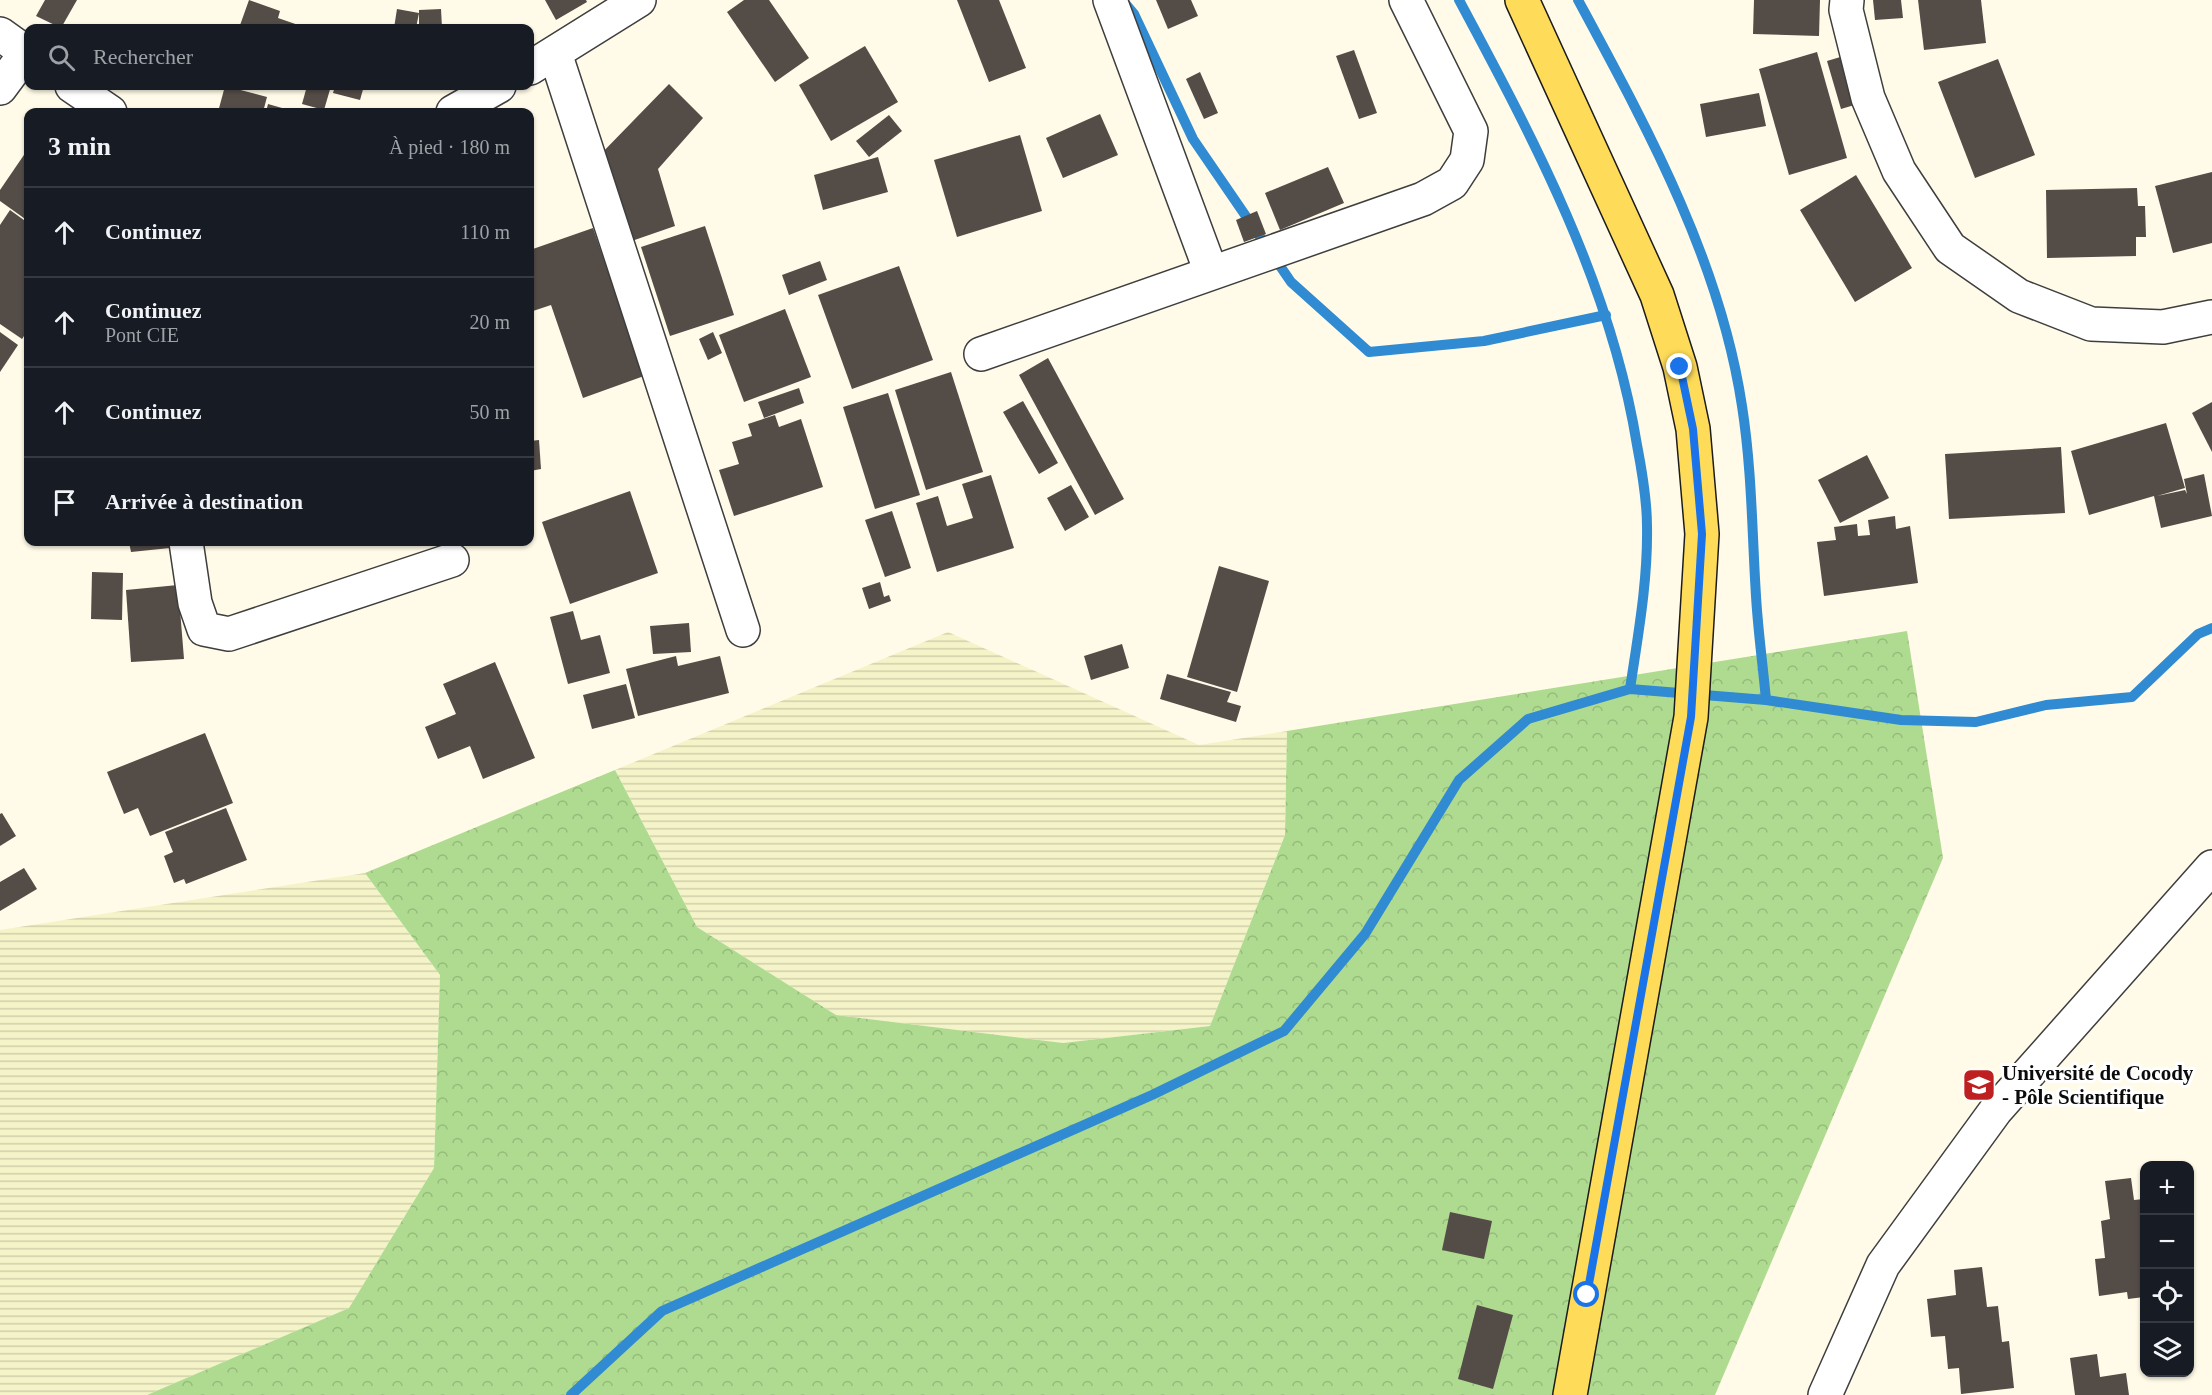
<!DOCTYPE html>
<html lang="fr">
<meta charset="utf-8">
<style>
:root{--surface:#171b24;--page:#20242c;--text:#f1f3f6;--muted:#9ea1a6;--line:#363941}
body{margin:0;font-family:"Times New Roman",serif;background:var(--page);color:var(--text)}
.controls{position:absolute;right:18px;bottom:18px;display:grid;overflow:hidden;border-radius:12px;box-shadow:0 2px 4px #0004}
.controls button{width:54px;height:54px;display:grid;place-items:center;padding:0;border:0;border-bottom:2px solid var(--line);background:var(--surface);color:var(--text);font:30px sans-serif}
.stop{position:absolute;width:18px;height:18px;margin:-14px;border:4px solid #1a73e8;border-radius:50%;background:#fff}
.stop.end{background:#1a73e8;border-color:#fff;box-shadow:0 2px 6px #0008}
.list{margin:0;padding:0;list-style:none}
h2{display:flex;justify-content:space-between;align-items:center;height:78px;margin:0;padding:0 24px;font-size:26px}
h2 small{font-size:20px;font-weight:400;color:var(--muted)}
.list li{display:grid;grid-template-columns:39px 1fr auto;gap:18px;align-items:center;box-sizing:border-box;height:90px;padding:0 24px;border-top:2px solid var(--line)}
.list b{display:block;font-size:22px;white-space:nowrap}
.list p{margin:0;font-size:20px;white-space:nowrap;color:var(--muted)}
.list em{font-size:20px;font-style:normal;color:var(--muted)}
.icon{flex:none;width:33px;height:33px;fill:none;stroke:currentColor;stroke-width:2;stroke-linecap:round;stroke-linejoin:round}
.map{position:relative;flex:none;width:2212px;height:1395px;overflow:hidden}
.search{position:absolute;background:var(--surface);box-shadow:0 2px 4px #0004;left:24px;top:24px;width:510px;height:66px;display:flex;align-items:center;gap:15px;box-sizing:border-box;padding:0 21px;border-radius:12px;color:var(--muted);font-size:22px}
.panel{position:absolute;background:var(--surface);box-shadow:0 2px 4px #0004;left:24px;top:108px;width:510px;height:438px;border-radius:12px}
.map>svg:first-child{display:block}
</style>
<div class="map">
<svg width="2212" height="1395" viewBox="0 0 2212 1395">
<defs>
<pattern id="farmland-rules" width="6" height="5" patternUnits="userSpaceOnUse" patternTransform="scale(1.5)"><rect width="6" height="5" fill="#f5f3c8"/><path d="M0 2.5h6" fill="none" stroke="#d1cfaa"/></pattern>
<pattern id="forest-crowns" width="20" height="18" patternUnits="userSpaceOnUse" patternTransform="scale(1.5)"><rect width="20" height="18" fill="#afdb90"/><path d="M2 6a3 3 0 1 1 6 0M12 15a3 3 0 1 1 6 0" fill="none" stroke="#95bb7b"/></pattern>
</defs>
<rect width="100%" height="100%" fill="#fffbe8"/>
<g fill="url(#farmland-rules)">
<path d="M948,632L1199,745L1287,731L1285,835L1210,1026L1063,1043L836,1015L697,927L615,770Z"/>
<path d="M365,873L440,975L434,1168L349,1308L147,1395H0V930Z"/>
</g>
<path fill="url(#forest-crowns)" d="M1907,631L1943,858L1715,1395H147L349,1308L434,1168L440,975L365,873L615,770L697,927L836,1015L1063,1043L1210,1026L1285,835L1287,731Z"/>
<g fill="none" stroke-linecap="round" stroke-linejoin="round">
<g stroke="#308bd2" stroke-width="10">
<path d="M1459,0C1535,142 1611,284 1637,445C1642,471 1647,499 1647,526C1648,581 1638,635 1630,689"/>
<path d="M1578,0C1647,128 1720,260 1742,406C1752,470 1752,533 1756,596C1758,631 1763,666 1766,700"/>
<path d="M1124,2L1134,14L1193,139L1291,282L1369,352L1484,341L1606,315"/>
<path d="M571,1395L662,1311L1152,1095L1284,1031L1365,934L1459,780L1528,719L1630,689L1766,700L1901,720L1976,722L2046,705L2132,697L2198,634L2212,628"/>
</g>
</g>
<g fill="#544c47">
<path d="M45,0H77L61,28L36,16Z"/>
<path d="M249,0L280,11L278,18L307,28H239Z"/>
<path d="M545,0H586L587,2L556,20Z"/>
<path d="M744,0H769L809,58L775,82L727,12Z"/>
<path d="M957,0H999L1026,68L989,82Z"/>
<path d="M1156,0H1191L1198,16L1168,29Z"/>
<path d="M1754,0H1820L1819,36L1753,34Z"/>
<path d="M1873,0H1901L1903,18L1875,20Z"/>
<path d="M1918,0H1981L1986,43L1924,50Z"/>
<path d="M397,9L419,13L416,28H394Z"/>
<path d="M441,9L442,28H419V10Z"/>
<path d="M865,46L898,102L831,141L799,85Z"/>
<path d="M1354,50L1377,113L1359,119L1336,56Z"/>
<path d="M1817,52L1847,158L1789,175L1759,69Z"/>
<path d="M1847,55L1861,103L1841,109L1827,61Z"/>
<path d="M1998,59L2035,155L1975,178L1938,82Z"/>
<path d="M1200,72L1218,113L1204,119L1186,79Z"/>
<path d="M669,84L703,118L658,169L675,226L623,244L597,158Z"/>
<path d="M225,86L267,97L263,112H218Z"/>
<path d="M307,86H331L324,110L302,104Z"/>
<path d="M335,86H364L360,100L333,93Z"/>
<path d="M1759,93L1766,126L1706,137L1700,104Z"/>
<path d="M268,104L296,112H266Z"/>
<path d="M1100,114L1118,155L1063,178L1046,138Z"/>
<path d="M889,115L902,131L869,157L856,141Z"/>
<path d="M1020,135L1042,211L957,237L934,160Z"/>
<path d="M28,149V221L0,201V190Z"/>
<path d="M878,157L888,192L823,210L814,175Z"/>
<path d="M1328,167L1344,203L1280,230L1265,193Z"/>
<path d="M2212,172V243L2173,253L2155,186Z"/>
<path d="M1856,175L1912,268L1855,302L1800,210Z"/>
<path d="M2137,188L2138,206H2145L2146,237H2136V256L2047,258L2046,190Z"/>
<path d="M10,210L28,223V330L22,339L0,324V225Z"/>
<path d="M1257,211L1266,234L1244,242L1236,220Z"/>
<path d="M705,226L734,315L670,336L641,247Z"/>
<path d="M593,228L644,376L583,398L551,305L530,312V250Z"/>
<path d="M820,261L827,280L789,295L782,275Z"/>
<path d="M899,266L933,360L852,389L818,295Z"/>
<path d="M785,309L811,377L744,402L719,335Z"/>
<path d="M0,332L18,345L0,372Z"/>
<path d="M713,332L722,353L708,360L699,339Z"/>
<path d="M1048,358L1124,499L1095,515L1019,375Z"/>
<path d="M951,372L983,472L926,490L895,390Z"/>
<path d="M799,388L804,403L764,418L758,402Z"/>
<path d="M888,393L920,495L875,509L843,407Z"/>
<path d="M1023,401L1058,463L1039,474L1003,412Z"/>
<path d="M2212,402V452L2192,413Z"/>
<path d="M775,415L779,427L801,419L823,487L734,516L719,470L739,464L732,442L752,436L748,424Z"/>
<path d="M2166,423L2185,488L2157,496L2185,490L2187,494L2184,479L2204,474L2212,516L2161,528L2154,496L2089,515L2071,451Z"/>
<path d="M539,440L541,469L530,471V441Z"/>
<path d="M2061,447L2065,513L1949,519L1945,454Z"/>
<path d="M1867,455L1889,498L1840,523L1818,480Z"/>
<path d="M991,475L1014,548L937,572L916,503L938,496L947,526L973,518L962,484Z"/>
<path d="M1071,485L1089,517L1065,531L1047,498Z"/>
<path d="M630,491L658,573L570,604L542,522Z"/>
<path d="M892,511L911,568L885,577L865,520Z"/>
<path d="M1895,516L1896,529L1910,526L1918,583L1824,596L1817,542L1836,540L1834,527L1857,524L1858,536L1870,535L1868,520Z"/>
<path d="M129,542H169L170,548L131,552Z"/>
<path d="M1219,566L1269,581L1237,692L1187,677Z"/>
<path d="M92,572L123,573L122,620L91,619Z"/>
<path d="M880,582L884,597L889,595L891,601L869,609L862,588Z"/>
<path d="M178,585L184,659L131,662L126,590Z"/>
<path d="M573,611L581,640L600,635L610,673L568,684L550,617Z"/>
<path d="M689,623L691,652L653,654L650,626Z"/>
<path d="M1122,644L1129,668L1091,680L1084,656Z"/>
<path d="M676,656L678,666L720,656L729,693L638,716L626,669Z"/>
<path d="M495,662L535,758L483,779L470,746L438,759L425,727L456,714L443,684Z"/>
<path d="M1167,674L1231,692L1227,702L1241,706L1236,722L1160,699Z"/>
<path d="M626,684L635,718L592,729L583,695Z"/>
<path d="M205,733L233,803L150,836L138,808L124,814L107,772Z"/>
<path d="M226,808L247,860L186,884L184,879L174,883L164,856L173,852L165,832Z"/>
<path d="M2,813L16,836L0,846V814Z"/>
<path d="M24,868L37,889L0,911V882Z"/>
<path d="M2131,1178L2134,1200L2144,1199V1297L2128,1299L2127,1292L2099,1296L2095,1259L2105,1258L2101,1221L2110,1219L2105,1181Z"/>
<path d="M1450,1212L1492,1221L1484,1259L1442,1250Z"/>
<path d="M1982,1267L1987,1307L1998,1306L2002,1342L2009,1341L2014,1388L1961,1394L1959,1368L1948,1369L1945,1336L1931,1337L1927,1299L1956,1295L1954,1270Z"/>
<path d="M1477,1305L1513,1315L1493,1389L1458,1379Z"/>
<path d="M2097,1354L2100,1377L2126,1373L2129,1395H2075L2070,1358Z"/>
</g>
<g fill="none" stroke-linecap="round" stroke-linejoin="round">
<g stroke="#3e3e3e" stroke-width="36">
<g id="minor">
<path d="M1110,0L1211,272"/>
<path d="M1847,0L1846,10L1868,98L1899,171L1950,248L2019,296L2091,324L2163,327L2212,317"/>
<path d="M0,34L28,54"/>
<path d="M555,53L743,630"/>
<path d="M530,68L639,0"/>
<path d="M72,86L110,112"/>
<path d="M0,88L26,53"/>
<path d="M453,112L499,86"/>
<path d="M981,354L1423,199L1452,183L1467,160L1471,131L1406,0"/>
<path d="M186,542L195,603L204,629L229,634L452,560"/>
<path d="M1825,1395L1883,1265L1996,1110L2212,867"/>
</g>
</g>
<g stroke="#1c1c1c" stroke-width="36">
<path id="major" d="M1522,0L1657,295L1680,367L1693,429L1702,534L1691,717L1570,1395"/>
</g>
<use href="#minor" stroke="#fff" stroke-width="33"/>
<use href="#major" stroke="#fedc59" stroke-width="33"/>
</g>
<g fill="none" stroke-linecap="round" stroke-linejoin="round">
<path stroke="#1a73e8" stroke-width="8" d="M1587,1295L1691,717L1702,534L1693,429L1680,367"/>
</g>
<defs>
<g id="university-square" transform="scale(1.725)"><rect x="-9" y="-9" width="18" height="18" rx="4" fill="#be1f20" stroke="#fff"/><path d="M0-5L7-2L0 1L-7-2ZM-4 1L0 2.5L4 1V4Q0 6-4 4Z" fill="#fff"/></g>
</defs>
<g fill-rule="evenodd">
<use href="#university-square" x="1979" y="1085"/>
</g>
<g text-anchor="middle" stroke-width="6" stroke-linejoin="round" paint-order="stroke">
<g font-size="21" font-weight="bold" fill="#0b0b0b" stroke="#fff" text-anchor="start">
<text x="2002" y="1080">Université de Cocody<tspan x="2002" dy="24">- Pôle Scientifique</tspan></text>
</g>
</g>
</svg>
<div class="controls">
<button>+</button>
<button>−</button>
<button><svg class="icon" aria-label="locate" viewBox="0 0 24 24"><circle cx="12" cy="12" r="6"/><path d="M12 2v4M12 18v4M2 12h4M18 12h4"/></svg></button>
<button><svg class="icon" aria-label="layers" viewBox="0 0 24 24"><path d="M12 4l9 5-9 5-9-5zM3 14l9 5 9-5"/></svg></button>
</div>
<div class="stop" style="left:1587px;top:1295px"></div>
<div class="stop end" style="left:1680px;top:367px"></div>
<div class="search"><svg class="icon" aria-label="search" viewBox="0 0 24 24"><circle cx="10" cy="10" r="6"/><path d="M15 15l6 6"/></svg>Rechercher</div>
<section class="panel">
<h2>3 min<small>À pied · 180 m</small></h2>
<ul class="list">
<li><svg class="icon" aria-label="ahead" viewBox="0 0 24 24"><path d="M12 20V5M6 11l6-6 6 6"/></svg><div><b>Continuez</b></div><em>110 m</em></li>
<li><svg class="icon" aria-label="ahead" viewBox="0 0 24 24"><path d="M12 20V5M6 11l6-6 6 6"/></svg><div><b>Continuez</b><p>Pont CIE</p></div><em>20 m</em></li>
<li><svg class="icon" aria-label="ahead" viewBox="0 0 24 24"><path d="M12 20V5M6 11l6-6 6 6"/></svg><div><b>Continuez</b></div><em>50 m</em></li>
<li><svg class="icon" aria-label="arrive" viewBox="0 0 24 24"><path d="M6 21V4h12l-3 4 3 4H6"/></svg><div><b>Arrivée à destination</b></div></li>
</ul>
</section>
</div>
